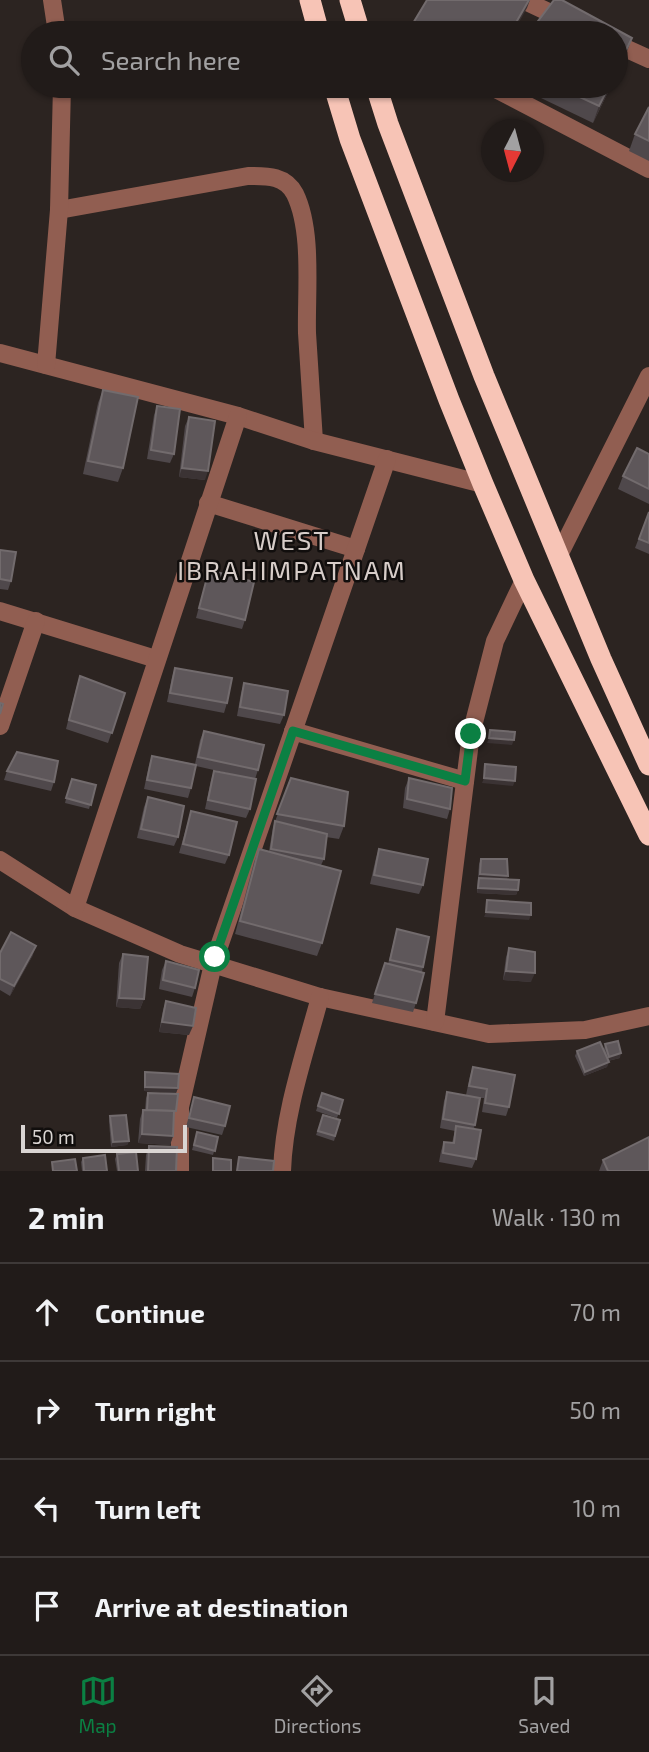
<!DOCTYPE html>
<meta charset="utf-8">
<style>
:root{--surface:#211b19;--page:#2d2826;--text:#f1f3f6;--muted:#a2a1a2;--line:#3e3938;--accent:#0b8043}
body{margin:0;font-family:"Exo 2",sans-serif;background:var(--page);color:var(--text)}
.compass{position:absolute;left:481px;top:119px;width:63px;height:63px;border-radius:50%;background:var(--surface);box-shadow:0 2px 5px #0004;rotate:186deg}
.scale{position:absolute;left:21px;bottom:18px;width:166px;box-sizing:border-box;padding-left:7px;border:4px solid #dad5d3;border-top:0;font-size:19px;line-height:24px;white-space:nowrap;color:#dad5d3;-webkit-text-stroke:5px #110e0d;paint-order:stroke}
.stop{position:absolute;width:21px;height:21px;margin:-16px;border:5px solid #0b8043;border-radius:50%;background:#fff}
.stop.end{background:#0b8043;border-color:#fff;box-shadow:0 2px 7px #0008}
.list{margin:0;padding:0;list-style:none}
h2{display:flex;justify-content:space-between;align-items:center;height:91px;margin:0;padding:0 28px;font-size:30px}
h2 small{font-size:23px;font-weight:400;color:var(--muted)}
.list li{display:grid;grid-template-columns:46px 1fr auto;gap:21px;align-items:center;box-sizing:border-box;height:98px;padding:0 28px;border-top:2px solid var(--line)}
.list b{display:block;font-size:26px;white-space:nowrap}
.list em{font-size:23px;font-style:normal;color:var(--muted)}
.icon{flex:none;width:38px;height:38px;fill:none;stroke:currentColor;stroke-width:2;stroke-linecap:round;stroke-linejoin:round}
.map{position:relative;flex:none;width:649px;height:1171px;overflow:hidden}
.search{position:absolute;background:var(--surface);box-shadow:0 2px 5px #0004;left:21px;right:21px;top:21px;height:77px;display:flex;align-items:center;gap:18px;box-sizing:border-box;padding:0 24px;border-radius:38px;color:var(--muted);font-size:26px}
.sheet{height:483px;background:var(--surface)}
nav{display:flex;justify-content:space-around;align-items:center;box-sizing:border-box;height:98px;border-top:2px solid var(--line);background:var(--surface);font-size:19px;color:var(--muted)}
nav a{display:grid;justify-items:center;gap:4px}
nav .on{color:var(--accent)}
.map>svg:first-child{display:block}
</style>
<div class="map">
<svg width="649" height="1171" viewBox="0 0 649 1171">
<rect width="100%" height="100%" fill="#2c2421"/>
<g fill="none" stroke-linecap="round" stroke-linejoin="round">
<g stroke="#915e51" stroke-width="18">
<path d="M52,0L57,33"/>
<path d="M523,0L593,33"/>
<path d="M616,44L649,59"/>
<path d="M490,86L649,169"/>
<path d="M59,210L248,176C266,176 285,175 295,194C313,231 306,292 307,333C309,369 312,405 314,441"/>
<path d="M0,353L238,416L314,441L483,484"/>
<path d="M46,365L59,210L62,86"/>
<path d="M208,503L356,549"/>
<path d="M558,557L649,376"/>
<path d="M0,611L156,659"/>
<path d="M0,726L36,621"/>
<path d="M293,731L465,781"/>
<path d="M0,860L75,908L180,954L320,997L489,1034L585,1030L649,1016"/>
<path d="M75,908L238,416"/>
<path d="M435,1022L471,734L495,641L524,580"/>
<path d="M180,1171V1107L213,964L387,459"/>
<path d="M282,1171C284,1112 305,1053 320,997"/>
</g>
<g stroke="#f7c4b6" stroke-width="21">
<path d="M310,0L319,33"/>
<path d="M350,0L360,33"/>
<path d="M334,86L350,139L449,400L483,484L524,580L649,835"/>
<path d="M376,86L388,124L484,376L601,659L649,765"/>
</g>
</g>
<g fill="#4f484b">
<path d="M516,86H611L593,123Z"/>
<path d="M649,107V161L629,151L635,134Z"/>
<path d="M103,390L123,468L118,482L83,474L98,403Z"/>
<path d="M157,406L174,454L170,463L147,459L154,415Z"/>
<path d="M189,417L205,480L179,477L185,426Z"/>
<path d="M649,454V504L618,489L623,476Z"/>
<path d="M649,512V554L635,548Z"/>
<path d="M0,550L11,581L8,590L0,589Z"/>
<path d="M209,570L245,620L242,629L196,618Z"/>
<path d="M175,668L227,703L224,713L167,702L172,677Z"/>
<path d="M80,676L125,693L108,743L66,729L77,685Z"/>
<path d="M244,683L284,715L280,724L237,716L241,693Z"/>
<path d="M204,731L258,770L255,779L250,809L246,818L205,809L211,780L214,771L236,775L196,766L191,788L188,798L144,789L149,765L152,756L195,764L200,740Z"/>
<path d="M7,771L54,782L51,791L4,780Z"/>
<path d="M291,778L344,826L339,839L326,837L324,859L321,865L322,943L317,956L235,934L254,862L259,849L269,851L273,827Z"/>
<path d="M409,778L450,809L447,819L403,808L405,788Z"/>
<path d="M70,783L96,785L89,809L65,803Z"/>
<path d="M148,797L178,837L174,846L137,838L144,807Z"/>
<path d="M191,811L229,855L225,864L179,853Z"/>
<path d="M379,849L423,885L419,894L370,884L376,858Z"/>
<path d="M481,859L507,879L518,890L516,895L477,893L479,864Z"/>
<path d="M397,929L423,967L416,1003L413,1012L372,1003L385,963L388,964Z"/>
<path d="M509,948L531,982L503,980L506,957Z"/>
<path d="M0,953L33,955L10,996L0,990Z"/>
<path d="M123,954L144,999L140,1009L116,1007L119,963Z"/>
<path d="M166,961L195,988L192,997L159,989L162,970Z"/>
<path d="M166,1001L189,1035L159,1032L163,1010Z"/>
<path d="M605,1044L620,1058L608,1061L607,1067L584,1076L575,1056L577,1051L604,1049Z"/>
<path d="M473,1067L509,1107L506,1116L482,1112L484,1098H480L474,1129L476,1159L472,1168L439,1162L441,1151L444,1142L452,1143L455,1131L440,1128L444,1101L447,1092L466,1095L470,1076Z"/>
<path d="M145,1072L178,1088L176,1093L144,1091V1077Z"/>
<path d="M148,1093L174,1115L173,1136L170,1145L138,1143L140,1119L143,1110H145L146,1098Z"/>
<path d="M322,1093L343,1100L337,1118L316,1111Z"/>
<path d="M194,1097L225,1126L222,1135L186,1127Z"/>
<path d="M323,1115L340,1120L334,1141L316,1135Z"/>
<path d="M110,1116L129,1141L127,1145L111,1147L109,1121Z"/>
<path d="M197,1132L218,1137L213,1155L192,1150Z"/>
<path d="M149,1146L176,1171H145L146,1155Z"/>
<path d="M117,1154L138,1171H117L115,1159Z"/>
<path d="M83,1158L107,1171H82L81,1162Z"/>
<path d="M603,1160L649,1171H599Z"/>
</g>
<g fill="#3b3334">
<path d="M529,0H530L527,8L513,33H510Z"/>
<path d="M632,38L626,54L616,75V71Z"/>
<path d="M609,86H611L593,123L599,106Z"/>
<path d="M182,468L208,471L205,480L179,477Z"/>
<path d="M489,738L514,740L512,745L487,743Z"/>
<path d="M484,778L515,781L513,786L482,783Z"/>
<path d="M480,874L508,876L507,880L478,879Z"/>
<path d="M478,888L518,890L516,895L477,893Z"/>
<path d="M486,912L531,915L529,920L484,917Z"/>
<path d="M36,946L33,955L10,996L14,986Z"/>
<path d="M506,971L535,973L531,982L503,980Z"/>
<path d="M119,998L144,999L140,1009L116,1007Z"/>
<path d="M162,1022L193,1026L189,1035L159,1032Z"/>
<path d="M621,1053L620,1058L607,1061L609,1057Z"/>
<path d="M609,1062L607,1067L584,1076L585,1072Z"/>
<path d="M145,1087L178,1088L176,1093L144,1091Z"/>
<path d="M142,1134L173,1136L170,1145L138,1143Z"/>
<path d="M129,1141L127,1145L111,1147L113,1142Z"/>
</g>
<g fill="#5e575a" stroke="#726b6d" stroke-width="2">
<path d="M427,0H529L510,33H419L409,30Z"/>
<path d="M554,0H562L632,38L616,71V33H529Z"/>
<path d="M236,25L237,33H184L183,32Z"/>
<path d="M556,86H609L599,106Z"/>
<path d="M649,107V141L635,134Z"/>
<path d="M103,390L138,397L123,468L88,461Z"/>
<path d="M157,406L180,409L174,454L151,450Z"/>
<path d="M189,417L215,421L208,471L182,468Z"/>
<path d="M637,448L649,454V489L623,476Z"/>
<path d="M649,512V543L639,539Z"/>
<path d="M0,550L16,552L11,581L0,579Z"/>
<path d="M209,570L254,582L245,620L199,608Z"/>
<path d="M175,668L232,678L227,703L170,693Z"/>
<path d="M80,676L125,693L112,733L69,720Z"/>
<path d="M244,683L288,691L284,715L240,707Z"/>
<path d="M0,703L3,704L0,714Z"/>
<path d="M490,730L515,732L514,740L489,738Z"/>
<path d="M204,731L264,745L258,770L198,757Z"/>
<path d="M17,752L58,761L54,782L7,771Z"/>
<path d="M152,756L196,765L191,788L147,780Z"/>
<path d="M485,764L516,767L515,781L484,778Z"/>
<path d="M214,771L256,779L250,809L208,800Z"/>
<path d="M291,778L348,792L344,826L277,814Z"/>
<path d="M409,778L452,788L450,809L407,799Z"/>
<path d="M72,779L96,785L91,805L66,798Z"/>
<path d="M148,797L184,806L178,837L141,829Z"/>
<path d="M191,811L237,822L229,855L183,844Z"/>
<path d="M275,821L327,834L324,859L271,849Z"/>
<path d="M259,849L341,871L322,943L240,921Z"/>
<path d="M379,849L428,859L423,885L374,875Z"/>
<path d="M481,859H507L508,876L480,874Z"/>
<path d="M479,878L519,880L518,890L478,888Z"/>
<path d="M487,900L531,903V915L486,912Z"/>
<path d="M397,929L429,937L423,967L390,960Z"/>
<path d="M11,932L36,946L14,986L0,979V953Z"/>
<path d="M509,948L535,952V973L506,971Z"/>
<path d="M123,954L148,957L144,999L119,998Z"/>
<path d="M166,961L199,970L195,988L163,980Z"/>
<path d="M385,963L424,973L416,1003L375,994Z"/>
<path d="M166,1001L196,1008L193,1026L162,1022Z"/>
<path d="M618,1041L621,1053L609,1057L605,1044Z"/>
<path d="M600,1042L609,1062L585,1072L577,1051Z"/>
<path d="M473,1067L515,1075L509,1107L485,1103L487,1089L469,1086Z"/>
<path d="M145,1072L179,1074L178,1088L145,1087Z"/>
<path d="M447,1092L480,1098L475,1125L443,1119Z"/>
<path d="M148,1093L178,1094L176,1111L147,1110Z"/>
<path d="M322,1093L343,1100L339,1114L318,1106Z"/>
<path d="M194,1097L230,1106L225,1126L189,1118Z"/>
<path d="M143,1110L174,1111L173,1136L142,1134Z"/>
<path d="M126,1115L129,1141L113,1142L110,1116Z"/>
<path d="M323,1115L340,1120L335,1136L318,1131Z"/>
<path d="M456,1126L481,1130L476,1159L443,1153L444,1142L454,1143Z"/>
<path d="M197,1132L218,1137L215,1151L194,1145Z"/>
<path d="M649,1137V1171H608L603,1160Z"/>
<path d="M149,1146L177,1147L176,1171H148Z"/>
<path d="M136,1152L138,1171H119L117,1154Z"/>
<path d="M105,1155L107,1171H84L83,1158Z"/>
<path d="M239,1157L274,1161L273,1171H237Z"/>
<path d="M213,1158L231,1160V1171H213Z"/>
<path d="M75,1159L77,1171H53L52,1162Z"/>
</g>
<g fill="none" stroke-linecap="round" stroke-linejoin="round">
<path stroke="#0b8043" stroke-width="9" d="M215,957L293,731L465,781L471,734"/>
</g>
<g text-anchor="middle" stroke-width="5" stroke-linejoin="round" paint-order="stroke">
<g font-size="26" letter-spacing="2" fill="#d7cdc9" stroke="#110e0d">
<text x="292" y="550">WEST<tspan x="292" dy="30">IBRAHIMPATNAM</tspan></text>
</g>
</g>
</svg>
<svg class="compass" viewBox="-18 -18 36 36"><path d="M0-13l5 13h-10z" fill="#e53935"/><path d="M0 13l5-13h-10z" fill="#a2a1a2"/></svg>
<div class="scale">50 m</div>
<div class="stop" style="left:215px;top:957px"></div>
<div class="stop end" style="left:471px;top:734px"></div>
<div class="search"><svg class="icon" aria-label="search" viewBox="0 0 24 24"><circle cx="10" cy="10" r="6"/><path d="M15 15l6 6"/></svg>Search here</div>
</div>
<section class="sheet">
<h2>2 min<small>Walk · 130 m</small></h2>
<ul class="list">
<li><svg class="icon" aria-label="ahead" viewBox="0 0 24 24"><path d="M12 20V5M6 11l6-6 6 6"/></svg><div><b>Continue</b></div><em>70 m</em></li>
<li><svg class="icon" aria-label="right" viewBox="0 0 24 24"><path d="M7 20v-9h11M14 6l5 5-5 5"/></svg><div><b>Turn right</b></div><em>50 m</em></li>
<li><svg class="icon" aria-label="left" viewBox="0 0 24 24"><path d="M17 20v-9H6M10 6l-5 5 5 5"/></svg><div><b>Turn left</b></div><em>10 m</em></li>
<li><svg class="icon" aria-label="arrive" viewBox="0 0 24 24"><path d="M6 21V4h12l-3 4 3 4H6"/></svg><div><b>Arrive at destination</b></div></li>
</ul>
</section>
<nav>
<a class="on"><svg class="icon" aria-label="map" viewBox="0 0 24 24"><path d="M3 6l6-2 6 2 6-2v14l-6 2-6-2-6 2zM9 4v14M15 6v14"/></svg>Map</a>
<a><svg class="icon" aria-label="directions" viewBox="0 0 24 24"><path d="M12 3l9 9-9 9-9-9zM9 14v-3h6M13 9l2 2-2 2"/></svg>Directions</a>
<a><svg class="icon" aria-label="saved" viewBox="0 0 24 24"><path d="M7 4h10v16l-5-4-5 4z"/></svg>Saved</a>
</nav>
